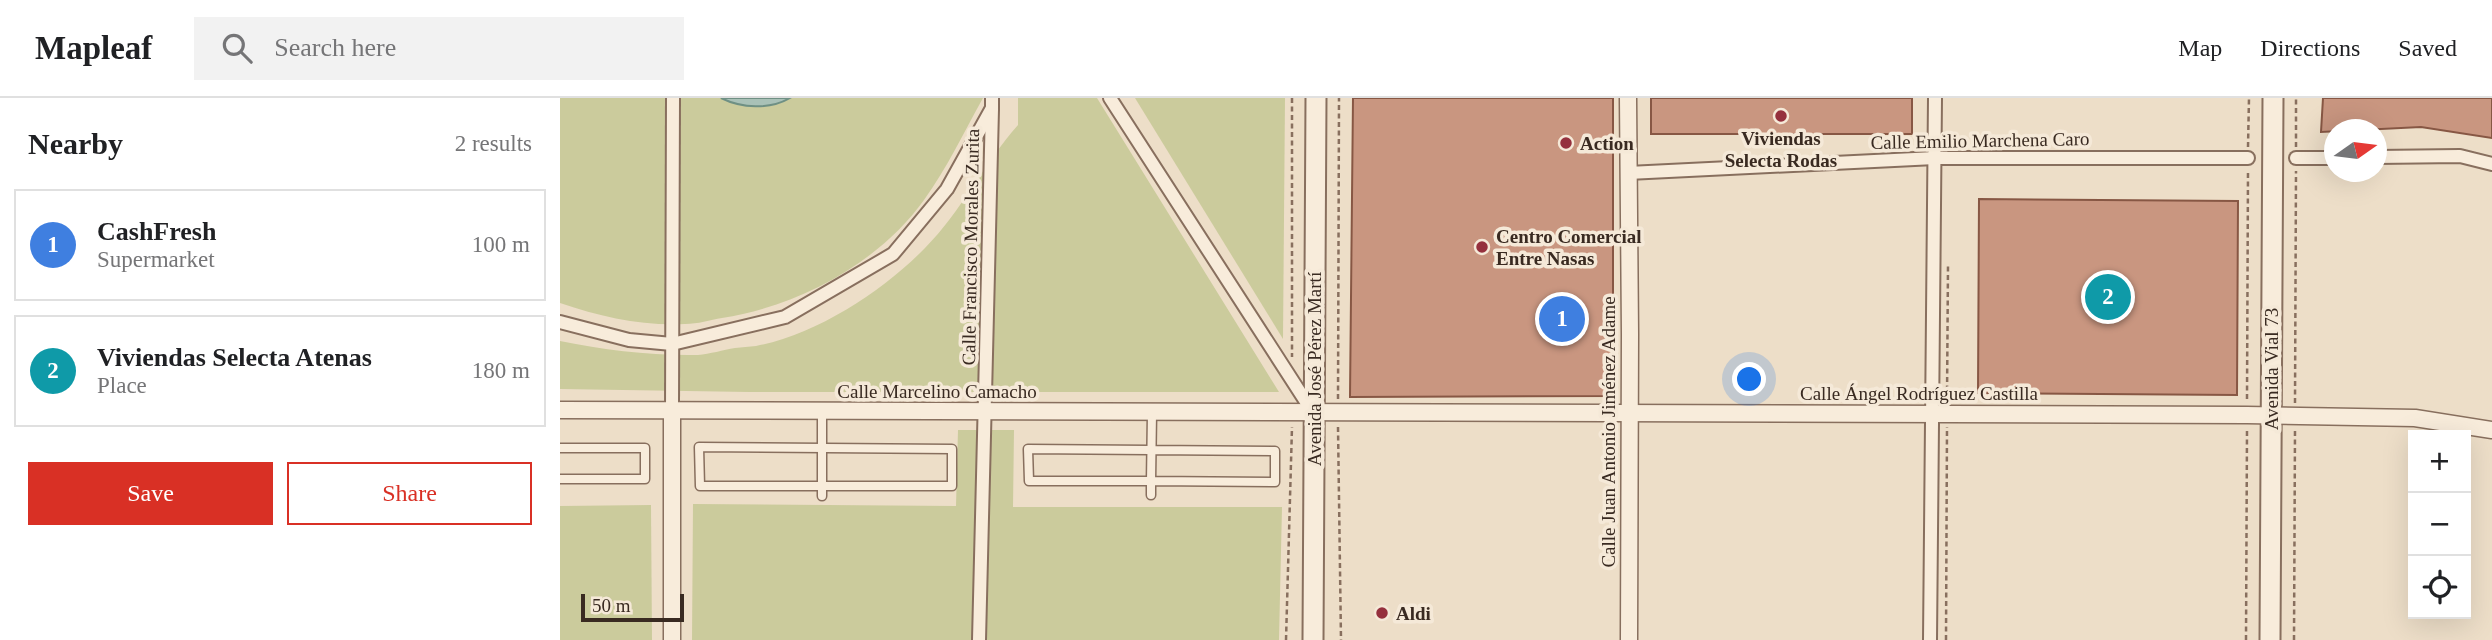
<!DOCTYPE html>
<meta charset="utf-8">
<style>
:root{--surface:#fff;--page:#f2f2f2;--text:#202124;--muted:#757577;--line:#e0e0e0;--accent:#d93025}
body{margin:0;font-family:"Times New Roman",serif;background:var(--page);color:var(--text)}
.controls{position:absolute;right:21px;bottom:21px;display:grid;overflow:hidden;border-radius:0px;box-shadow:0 7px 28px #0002}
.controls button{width:63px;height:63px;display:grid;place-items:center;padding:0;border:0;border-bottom:2px solid var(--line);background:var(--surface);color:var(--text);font:35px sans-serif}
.compass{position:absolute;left:1764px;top:21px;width:63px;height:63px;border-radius:50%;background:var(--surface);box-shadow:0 7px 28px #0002;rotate:76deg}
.scale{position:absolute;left:21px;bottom:18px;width:103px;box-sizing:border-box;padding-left:7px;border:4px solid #392a21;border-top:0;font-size:19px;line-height:24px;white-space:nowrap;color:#392a21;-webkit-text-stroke:5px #f5e9d8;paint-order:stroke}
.you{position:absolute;left:1190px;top:282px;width:24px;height:24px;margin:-18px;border:5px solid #fff;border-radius:50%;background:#1a73e8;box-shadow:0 0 0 10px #1a73e833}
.badge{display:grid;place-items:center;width:46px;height:46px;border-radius:50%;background:var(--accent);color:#fff;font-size:23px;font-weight:700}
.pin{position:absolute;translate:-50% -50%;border:4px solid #fff;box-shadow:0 2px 7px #0006}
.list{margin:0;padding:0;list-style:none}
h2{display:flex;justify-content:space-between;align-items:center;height:91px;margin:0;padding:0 28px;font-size:30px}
h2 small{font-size:23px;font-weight:400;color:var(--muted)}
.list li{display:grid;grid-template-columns:46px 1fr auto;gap:21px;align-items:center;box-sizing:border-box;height:112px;margin:0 14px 14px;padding:0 14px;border:2px solid var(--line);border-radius:0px}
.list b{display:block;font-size:26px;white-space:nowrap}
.list p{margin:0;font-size:23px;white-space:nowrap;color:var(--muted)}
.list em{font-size:23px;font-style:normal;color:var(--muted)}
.actions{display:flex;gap:14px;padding:21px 28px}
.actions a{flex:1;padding:16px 0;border:2px solid var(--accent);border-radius:0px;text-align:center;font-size:24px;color:var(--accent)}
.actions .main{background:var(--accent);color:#fff}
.icon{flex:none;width:38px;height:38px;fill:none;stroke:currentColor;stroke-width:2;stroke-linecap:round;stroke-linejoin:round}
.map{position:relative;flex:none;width:1932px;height:542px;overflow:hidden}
header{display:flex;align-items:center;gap:42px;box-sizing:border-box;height:98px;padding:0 35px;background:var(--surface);border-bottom:2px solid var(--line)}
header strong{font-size:33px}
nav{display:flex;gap:38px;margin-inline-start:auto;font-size:24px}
.search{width:490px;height:63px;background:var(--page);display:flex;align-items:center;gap:18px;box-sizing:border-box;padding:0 24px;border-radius:0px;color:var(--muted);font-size:26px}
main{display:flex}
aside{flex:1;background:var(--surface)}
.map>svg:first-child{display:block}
</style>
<header>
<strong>Mapleaf</strong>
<div class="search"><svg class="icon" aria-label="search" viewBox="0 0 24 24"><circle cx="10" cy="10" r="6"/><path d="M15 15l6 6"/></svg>Search here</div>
<nav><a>Map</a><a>Directions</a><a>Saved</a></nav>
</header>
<main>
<aside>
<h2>Nearby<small>2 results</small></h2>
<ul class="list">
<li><span class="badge" style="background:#3f7fe0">1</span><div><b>CashFresh</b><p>Supermarket</p></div><em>100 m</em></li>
<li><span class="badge" style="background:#0f9aa8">2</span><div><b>Viviendas Selecta Atenas</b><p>Place</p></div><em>180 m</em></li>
</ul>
<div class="actions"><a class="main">Save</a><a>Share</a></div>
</aside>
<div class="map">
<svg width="1932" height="542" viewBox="0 0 1932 542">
<rect width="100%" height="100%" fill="#eddec8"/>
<g fill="#cbcb9c">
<path d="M0,0H423C404,34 387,70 364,102C318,166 238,208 162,220C150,222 138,226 125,226C82,228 41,219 0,205Z"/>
<path d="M458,0H537L719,294H189L0,291V243C45,252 92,258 138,257C150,256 163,252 175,250C182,249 189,249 196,248C256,237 323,193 365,150C401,114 424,65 458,27Z"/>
<path d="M575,0H725L723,241Z"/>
<path d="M398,332H454L453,409H722L719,542H132L133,406L396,408Z"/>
<path d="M91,407L92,542H0V408Z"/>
</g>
<path fill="#a9c1b7" stroke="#6f9084" stroke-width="2" d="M161,0H230C210,12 181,10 161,0Z"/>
<g fill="#c99680" stroke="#875744" stroke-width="2">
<path d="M793,0H1053V298L790,299Z"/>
<rect x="1091" y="0" width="261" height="36"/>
<path d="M1763,0H1932V40L1861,29L1761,34Z"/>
<path d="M1419,101L1678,103L1677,297L1418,295Z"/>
</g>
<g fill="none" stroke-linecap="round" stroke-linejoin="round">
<g stroke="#886f5e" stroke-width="11">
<g id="service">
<path d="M139,349L392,351V388H140Z"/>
<path d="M0,350H85V381H0"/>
<path d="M591,397V383H469L468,351L715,353V384L591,383L592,315"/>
<path d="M262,398V314"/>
</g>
</g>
<g stroke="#886f5e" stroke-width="16">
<g id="pedestrian">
<path d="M550,0L752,313"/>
<path d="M1816,59L1900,58L1932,66"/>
<path d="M1736,60H1774"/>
<path d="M1068,75L1375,60H1688"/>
<path d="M0,224L69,242L112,246L225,219L333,156L387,91L432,10V0"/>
<path d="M112,313L113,0"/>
<path d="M419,542L432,11"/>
<path d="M1370,542L1375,0"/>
</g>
</g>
<g stroke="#886f5e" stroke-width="19">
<g id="minor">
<path d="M1068,0L1070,236L1069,542"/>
<path d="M0,312L1687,317L1855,320L1932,332"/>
<path d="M112,313V542"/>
</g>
</g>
<g stroke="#886f5e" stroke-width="23">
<g id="tertiary">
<path d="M753,542L756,0"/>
<path d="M1710,542L1713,0"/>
</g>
</g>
<g stroke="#886f5e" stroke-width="2.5" stroke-dasharray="5 3.5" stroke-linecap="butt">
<path d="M732,0V259"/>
<path d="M1688,49L1689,0"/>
<path d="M1736,49V0"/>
<path d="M778,301L779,0"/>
<path d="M1387,301L1388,168"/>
<path d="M1687,301L1688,73"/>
<path d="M1735,305L1736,73"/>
<path d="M778,329L781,542"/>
<path d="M726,542L732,329"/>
<path d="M1386,542L1387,329"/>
<path d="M1686,542L1687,332"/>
<path d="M1734,542L1735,332"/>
</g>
<use href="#service" stroke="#f8ecdb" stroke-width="8"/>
<use href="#pedestrian" stroke="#f8ecdb" stroke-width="12"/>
<use href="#minor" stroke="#f8ecdb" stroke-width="16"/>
<use href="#tertiary" stroke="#f8ecdb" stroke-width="19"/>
</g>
<g fill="#95303d" stroke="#f5e9d8" stroke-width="2.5">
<circle cx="1221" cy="18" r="7"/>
<circle cx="1006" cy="45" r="7"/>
<circle cx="922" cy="149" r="7"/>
<circle cx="822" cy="515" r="7"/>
</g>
<g text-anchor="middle" stroke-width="7" stroke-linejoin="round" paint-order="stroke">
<g font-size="19" font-weight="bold" fill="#392a21" stroke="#f5e9d8" text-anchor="start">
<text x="1221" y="47" text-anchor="middle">Viviendas<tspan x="1221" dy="22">Selecta Rodas</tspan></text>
<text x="1020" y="52">Action</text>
<text x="936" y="145">Centro Comercial<tspan x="936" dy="22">Entre Nasas</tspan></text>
<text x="836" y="522">Aldi</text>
</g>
<g font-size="19" fill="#392a21" stroke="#f5e9d8">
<text transform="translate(1420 42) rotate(-1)" y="7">Calle Emilio Marchena Caro</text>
<text transform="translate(410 149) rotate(-89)" y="7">Calle Francisco Morales Zurita</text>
<text transform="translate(754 271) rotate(-90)" y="7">Avenida José Pérez Martí</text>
<text transform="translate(1711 271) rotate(-90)" y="7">Avenida Vial 73</text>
<text x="377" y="300">Calle Marcelino Camacho</text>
<text x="1359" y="302">Calle Ángel Rodríguez Castilla</text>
<text transform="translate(1048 334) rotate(-90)" y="7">Calle Juan Antonio Jiménez Adame</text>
</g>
</g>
</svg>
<div class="controls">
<button>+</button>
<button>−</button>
<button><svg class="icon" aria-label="locate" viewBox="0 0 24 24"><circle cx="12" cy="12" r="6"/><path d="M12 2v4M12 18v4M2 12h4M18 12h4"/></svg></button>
</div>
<svg class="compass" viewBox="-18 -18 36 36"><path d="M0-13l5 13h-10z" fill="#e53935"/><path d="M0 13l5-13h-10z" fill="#757577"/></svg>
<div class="scale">50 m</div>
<div class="you"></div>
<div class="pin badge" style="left:1002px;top:221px;background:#3f7fe0">1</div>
<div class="pin badge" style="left:1548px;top:199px;background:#0f9aa8">2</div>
</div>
</main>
